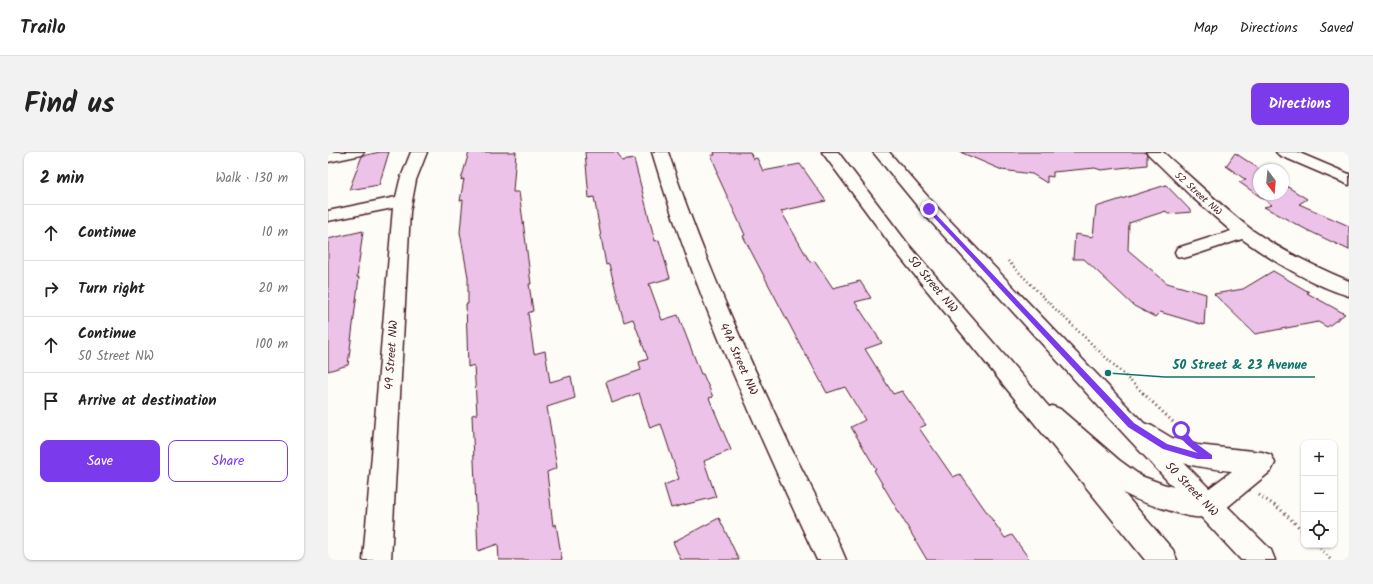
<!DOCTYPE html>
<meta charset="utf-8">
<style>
:root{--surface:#fff;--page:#f2f2f2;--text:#222;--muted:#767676;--line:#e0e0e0;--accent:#7c3aed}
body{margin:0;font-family:Kalam,sans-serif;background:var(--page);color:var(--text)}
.controls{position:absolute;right:12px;bottom:12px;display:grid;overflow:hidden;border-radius:8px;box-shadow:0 1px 3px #0004}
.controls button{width:36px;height:36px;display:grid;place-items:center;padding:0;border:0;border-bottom:1px solid var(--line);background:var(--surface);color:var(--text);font:20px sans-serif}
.compass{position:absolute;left:925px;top:12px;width:36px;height:36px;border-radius:50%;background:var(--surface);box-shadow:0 1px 3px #0004;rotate:164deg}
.stop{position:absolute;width:12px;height:12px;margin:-9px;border:3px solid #7c3aed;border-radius:50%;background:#fff}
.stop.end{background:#7c3aed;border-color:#fff;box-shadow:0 1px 4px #0008}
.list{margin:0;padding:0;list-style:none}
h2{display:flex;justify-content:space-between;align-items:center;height:52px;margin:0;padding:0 16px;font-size:17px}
h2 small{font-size:13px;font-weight:400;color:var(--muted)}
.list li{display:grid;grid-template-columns:26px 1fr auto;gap:12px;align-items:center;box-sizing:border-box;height:56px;padding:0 16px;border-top:1px solid var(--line)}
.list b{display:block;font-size:15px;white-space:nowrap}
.list p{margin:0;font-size:13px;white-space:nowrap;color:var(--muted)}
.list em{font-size:13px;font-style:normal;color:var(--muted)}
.actions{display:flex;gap:8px;padding:12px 16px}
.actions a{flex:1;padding:9px 0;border:1px solid var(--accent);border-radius:8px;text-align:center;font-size:14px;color:var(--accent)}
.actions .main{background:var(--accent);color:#fff}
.icon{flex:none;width:22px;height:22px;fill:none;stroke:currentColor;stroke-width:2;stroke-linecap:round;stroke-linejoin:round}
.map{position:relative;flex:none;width:1021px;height:408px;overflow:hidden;border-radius:8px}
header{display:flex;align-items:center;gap:24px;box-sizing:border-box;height:56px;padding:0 20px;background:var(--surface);border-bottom:1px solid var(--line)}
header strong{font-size:19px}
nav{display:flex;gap:22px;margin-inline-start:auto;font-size:14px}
.intro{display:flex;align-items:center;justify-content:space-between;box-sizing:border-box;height:96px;padding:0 24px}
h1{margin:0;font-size:28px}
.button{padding:10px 18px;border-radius:8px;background:var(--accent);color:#fff;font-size:14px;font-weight:700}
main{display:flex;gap:24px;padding:0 24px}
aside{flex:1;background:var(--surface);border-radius:8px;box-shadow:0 1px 3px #0004}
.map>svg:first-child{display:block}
</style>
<header>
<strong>Trailo</strong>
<nav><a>Map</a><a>Directions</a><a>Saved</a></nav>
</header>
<div class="intro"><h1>Find us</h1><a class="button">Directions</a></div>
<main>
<aside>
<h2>2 min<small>Walk · 130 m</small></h2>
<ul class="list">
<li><svg class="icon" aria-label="ahead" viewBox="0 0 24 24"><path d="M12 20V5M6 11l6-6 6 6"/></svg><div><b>Continue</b></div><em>10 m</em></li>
<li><svg class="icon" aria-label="right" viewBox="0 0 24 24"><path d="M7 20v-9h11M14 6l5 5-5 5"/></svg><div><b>Turn right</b></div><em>20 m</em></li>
<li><svg class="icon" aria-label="ahead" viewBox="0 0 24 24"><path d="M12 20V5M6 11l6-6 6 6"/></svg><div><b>Continue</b><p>50 Street NW</p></div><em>100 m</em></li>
<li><svg class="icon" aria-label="arrive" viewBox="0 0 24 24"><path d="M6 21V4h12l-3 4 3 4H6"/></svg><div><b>Arrive at destination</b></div></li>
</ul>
<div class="actions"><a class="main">Save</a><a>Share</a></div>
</aside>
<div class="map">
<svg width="1021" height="408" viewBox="0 0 1021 408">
<rect width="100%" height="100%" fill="#fdfcf7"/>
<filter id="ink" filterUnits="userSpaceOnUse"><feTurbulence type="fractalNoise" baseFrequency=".025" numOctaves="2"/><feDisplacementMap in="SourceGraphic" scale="8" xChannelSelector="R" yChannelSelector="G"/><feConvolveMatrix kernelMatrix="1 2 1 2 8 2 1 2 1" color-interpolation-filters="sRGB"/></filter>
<g filter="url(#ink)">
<g fill="#edc2e8" stroke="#4a1f2b">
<path d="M52,0H61L51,33L21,38L34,4Z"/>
<path d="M141,0H188L185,40H191L197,84L203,132H201L205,159L200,161L206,202L217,199L222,230L243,224L247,246L219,255L229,316L219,320L225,374L228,372L234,408H171L170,392L150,399L144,263L149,262L146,213L140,215L138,152H140V125L132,80L135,48L132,49L136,27L133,28Z"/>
<path d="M257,0H289L294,9L306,7L327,89L331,88L342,126L321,132L334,168L350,163L373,222H375L385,245L381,246L403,298L376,309L388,345L343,356L336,333L351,327L333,272L322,276L311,241L284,251L278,230L313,218L311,210L320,207L305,167L296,170L281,112L278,113L266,45L261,46Z"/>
<path d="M386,0H422L425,7L429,6L435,19L472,12L498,49L453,59L482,110L487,109L505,136L532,129L543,146L527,150L554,191L537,197L565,242L574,239L598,273L591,276L625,325L632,322L677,386L684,383L702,408H599L546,318L548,317L523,275L537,268L517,235L499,241L479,204H478L415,84L417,83L388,20H390L383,3H387Z"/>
<path d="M632,0H816L819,3V13L773,18L767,16L725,20V25L719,24V31L704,22L674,18Z"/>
<path d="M907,1L933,18H931V42H955V32L979,47L971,52L1021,74V98L979,78L936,55L944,53L911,30L918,28L898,14Z"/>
<path d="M838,33L864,60L840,62L838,59L801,71L800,98L839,131L878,142L876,173L832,160L827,165L806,154L756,107H745L747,82L765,85L768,55Z"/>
<path d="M35,79L29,125H31L20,213L0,219V87Z"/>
<path d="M945,119L981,140L979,141L1017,162L999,175L990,170L927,182L886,142L915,137Z"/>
<path d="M391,366L411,408H353L345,390Z"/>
</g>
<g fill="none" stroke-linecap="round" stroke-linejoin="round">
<g stroke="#4a1f2b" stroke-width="3">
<g id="minor">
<path d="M0,0H36L33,3L0,10Z"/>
<path d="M83,0H99L88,28L82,60L63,408H35L65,56L0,69V59L68,45L72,28Z"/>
<path d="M324,0H340C373,101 417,198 462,294C481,332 502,369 518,408H489C427,275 366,140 324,0Z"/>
<path d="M818,0H835C864,26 893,54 924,78C954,99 988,115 1021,129V144C986,134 943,108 914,87L863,104L856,106L849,104L847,100L849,96L903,79L864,45Z"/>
<path d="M948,0H969L1021,22V33L951,3Z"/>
<path d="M724,254L732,257L791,308L813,324L835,332L863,340H876L904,319C876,316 817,309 803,281L806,274L815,271L824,274L844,286L869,293L934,300L943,303L947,311L943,319L891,362C874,368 860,365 843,359C827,354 808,349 794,340C766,323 740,294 716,271L712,264L716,257Z"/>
</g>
</g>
<g stroke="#4a1f2b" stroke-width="3">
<g id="major">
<path d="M494,0H510L580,92L845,398L849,408H817L568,100Z"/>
<path d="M545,0H561L607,53L800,255L943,398L947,408H913L784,269L595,61Z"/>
</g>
</g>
<path stroke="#4a1f2b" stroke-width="2.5" stroke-dasharray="1 3" stroke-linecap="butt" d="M680,109L721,151L816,242"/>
<g stroke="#4a1f2b" stroke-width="3" stroke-dasharray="1 3.5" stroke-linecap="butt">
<path d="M815,241L847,272"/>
<path d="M931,343L952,357L976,380"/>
<path d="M989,393L1003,408"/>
</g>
<use href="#minor" fill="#fdfcf7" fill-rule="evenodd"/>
<use href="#major" fill="#fdfcf7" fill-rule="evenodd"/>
</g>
</g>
<path fill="#7c3aed" d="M599,56H602L806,271L839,292L870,301C863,296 848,285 850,276H855L865,289L884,303V307H869L835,297L800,275L599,58Z"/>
<g text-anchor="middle" stroke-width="3.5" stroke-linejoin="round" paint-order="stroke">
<g font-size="10" fill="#4a1f2b" stroke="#fdfcf7">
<text transform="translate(871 41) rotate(42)" y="4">52 Street NW</text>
</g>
<g font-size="12" fill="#4a1f2b" stroke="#fdfcf7">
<text transform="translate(605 132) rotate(50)" y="4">50 Street NW</text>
<text transform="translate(63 203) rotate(-86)" y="4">49 Street NW</text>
<text transform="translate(411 207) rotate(66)" y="4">49A Street NW</text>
<text transform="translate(864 337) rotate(46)" y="4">50 Street NW</text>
</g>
</g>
<path fill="none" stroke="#0f766e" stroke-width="1.5" d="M780 221L837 225H987"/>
<circle fill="#0f766e" stroke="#fdfcf7" stroke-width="1.5" cx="780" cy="221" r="4"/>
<g font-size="13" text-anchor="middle" font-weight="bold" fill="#0f766e" stroke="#fdfcf7" stroke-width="3.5" stroke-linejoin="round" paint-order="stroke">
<text x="912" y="217">50 Street &amp; 23 Avenue</text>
</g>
</svg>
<div class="controls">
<button>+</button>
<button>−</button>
<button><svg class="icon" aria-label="locate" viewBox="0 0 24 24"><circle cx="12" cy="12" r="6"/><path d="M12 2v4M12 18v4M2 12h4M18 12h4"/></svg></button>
</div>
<svg class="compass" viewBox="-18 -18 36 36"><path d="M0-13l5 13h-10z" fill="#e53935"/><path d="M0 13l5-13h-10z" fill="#767676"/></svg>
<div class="stop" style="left:853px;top:278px"></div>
<div class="stop end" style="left:601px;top:57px"></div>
</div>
</main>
